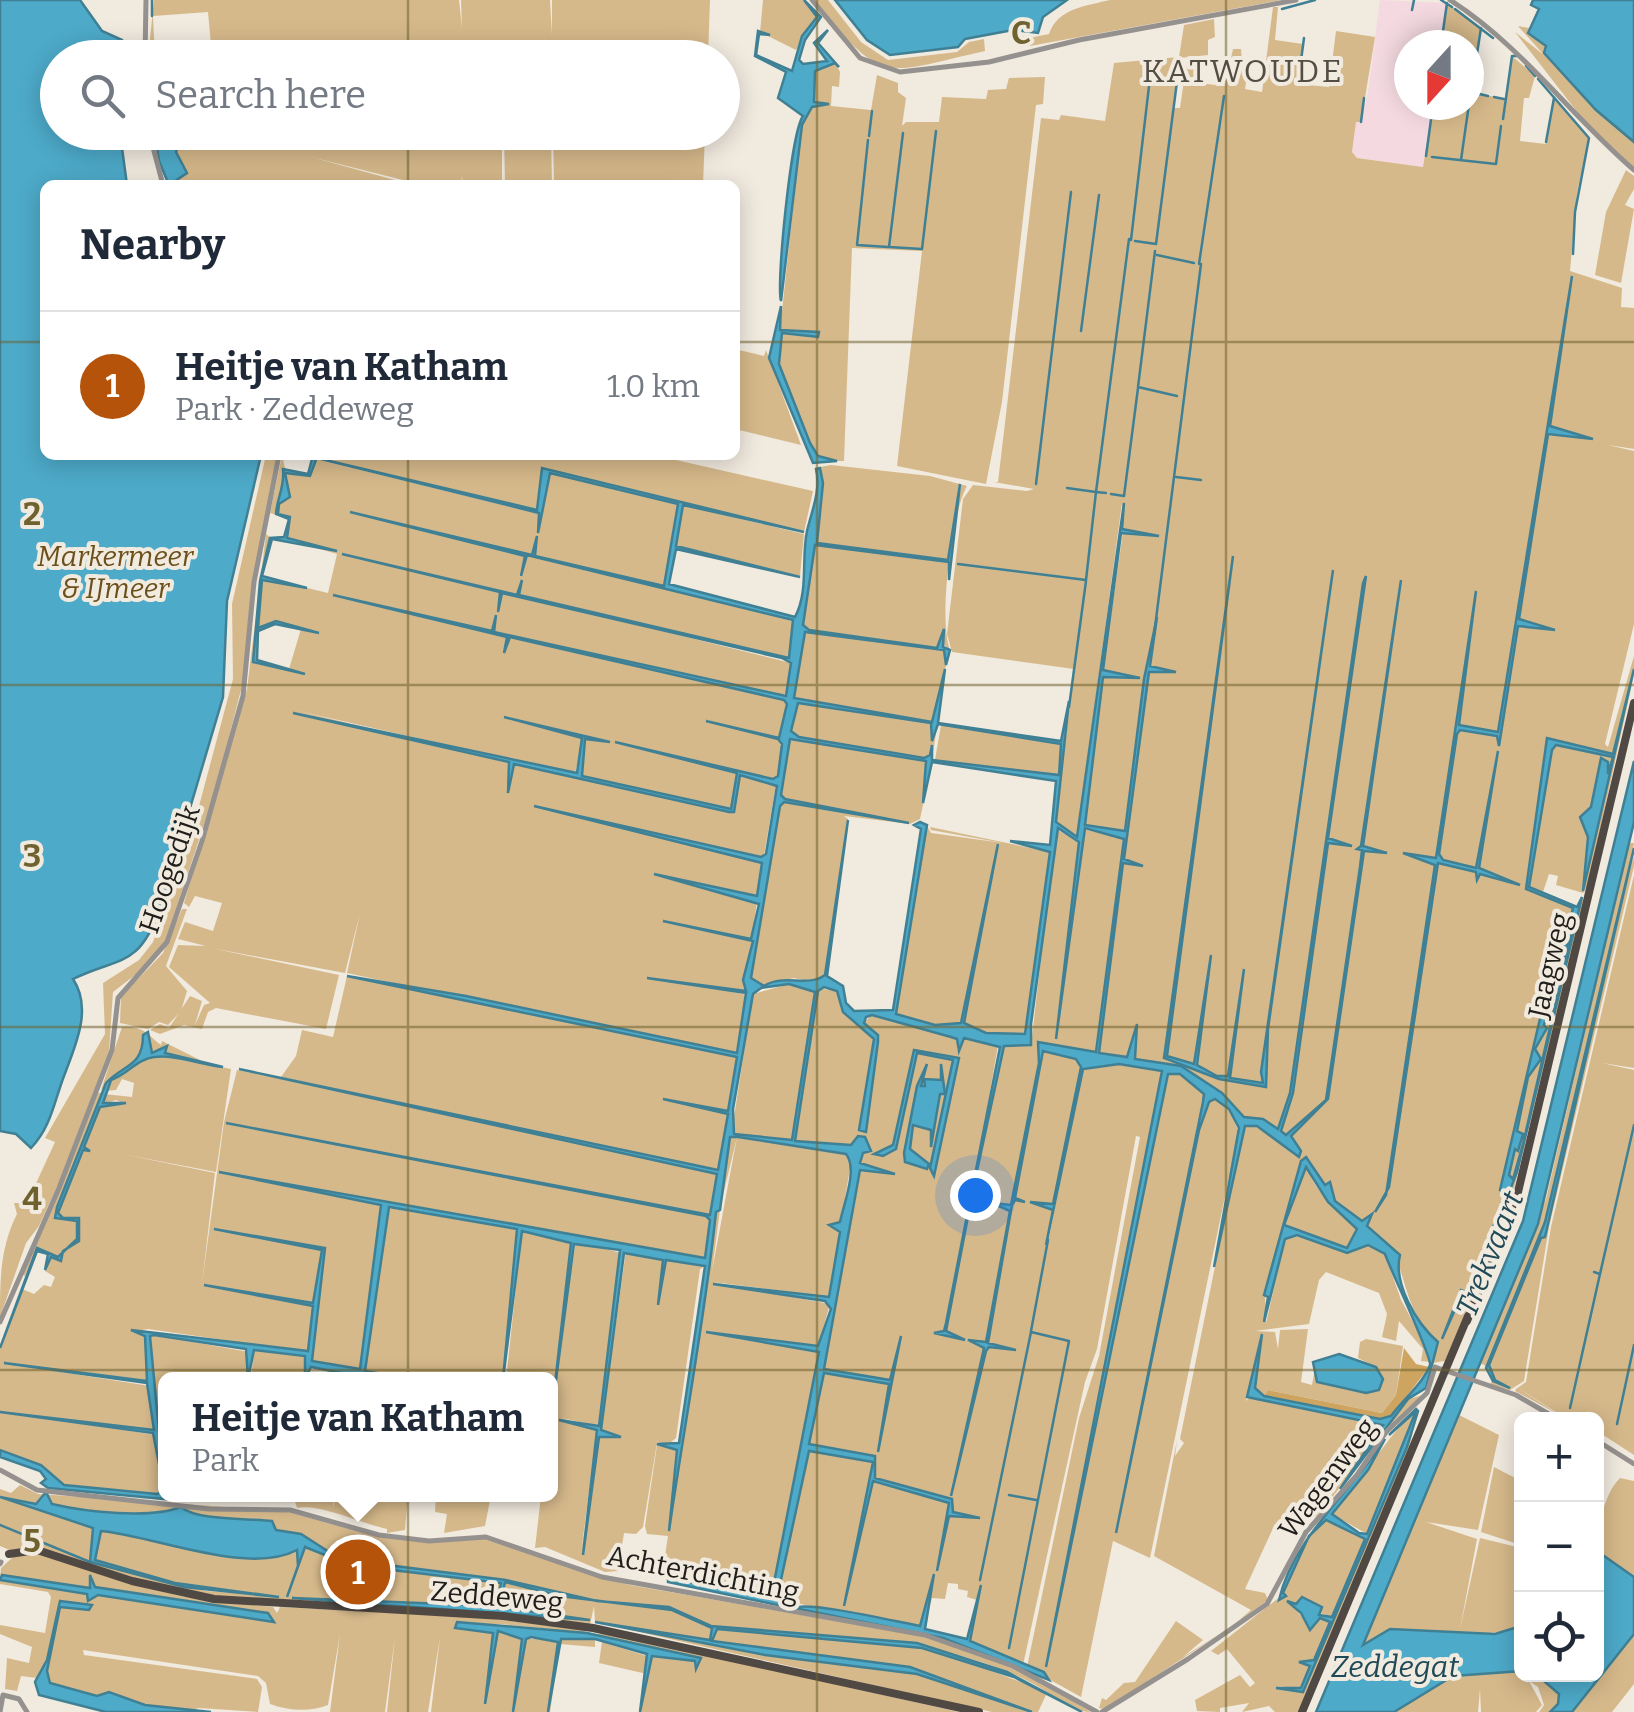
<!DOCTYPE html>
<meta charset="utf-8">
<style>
:root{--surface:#fff;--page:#f2f2f3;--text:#1f2937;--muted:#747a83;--line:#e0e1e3;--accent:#b45309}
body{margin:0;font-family:Bitter,serif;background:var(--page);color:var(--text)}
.controls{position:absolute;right:30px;bottom:30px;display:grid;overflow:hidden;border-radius:15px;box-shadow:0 5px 25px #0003}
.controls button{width:90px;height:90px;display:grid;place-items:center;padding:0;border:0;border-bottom:2px solid var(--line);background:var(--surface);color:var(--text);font:50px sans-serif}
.compass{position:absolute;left:1394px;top:30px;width:90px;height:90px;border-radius:50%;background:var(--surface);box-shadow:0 5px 25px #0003;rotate:201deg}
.you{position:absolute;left:975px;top:1195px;width:35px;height:35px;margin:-25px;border:8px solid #fff;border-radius:50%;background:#1a73e8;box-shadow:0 0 0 15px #1a73e833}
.badge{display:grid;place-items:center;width:65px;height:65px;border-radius:50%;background:var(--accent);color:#fff;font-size:32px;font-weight:700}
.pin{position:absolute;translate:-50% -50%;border:5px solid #fff;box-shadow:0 2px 10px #0006}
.popup{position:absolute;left:158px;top:1372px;width:400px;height:130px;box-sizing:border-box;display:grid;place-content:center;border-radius:15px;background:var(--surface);filter:drop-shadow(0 2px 8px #0005);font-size:32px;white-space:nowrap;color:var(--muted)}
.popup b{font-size:38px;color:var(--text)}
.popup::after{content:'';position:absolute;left:50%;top:100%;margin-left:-20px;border:20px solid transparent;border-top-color:var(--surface)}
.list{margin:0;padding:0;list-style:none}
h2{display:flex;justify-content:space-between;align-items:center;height:130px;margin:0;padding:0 40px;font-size:42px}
h2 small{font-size:32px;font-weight:400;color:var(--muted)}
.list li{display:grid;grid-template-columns:65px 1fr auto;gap:30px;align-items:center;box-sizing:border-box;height:150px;padding:0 40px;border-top:2px solid var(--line)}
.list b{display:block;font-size:38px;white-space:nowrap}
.list p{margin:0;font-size:32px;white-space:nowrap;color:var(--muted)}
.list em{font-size:32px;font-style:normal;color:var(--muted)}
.icon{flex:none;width:55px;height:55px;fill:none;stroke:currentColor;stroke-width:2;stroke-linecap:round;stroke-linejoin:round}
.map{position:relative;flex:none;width:1634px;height:1712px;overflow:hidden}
.search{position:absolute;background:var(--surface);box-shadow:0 5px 25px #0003;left:40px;top:40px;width:700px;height:110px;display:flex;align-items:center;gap:25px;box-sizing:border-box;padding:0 35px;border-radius:55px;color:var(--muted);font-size:38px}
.panel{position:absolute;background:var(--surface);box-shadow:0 5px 25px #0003;left:40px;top:180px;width:700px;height:280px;border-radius:15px}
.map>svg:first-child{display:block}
</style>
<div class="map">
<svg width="1634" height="1712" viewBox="0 0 1634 1712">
<rect width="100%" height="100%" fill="#f1eadf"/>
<path fill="#f4dae0" d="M1380,0L1447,3L1441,45H1409V105H1433L1423,167L1357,158L1352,152L1356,121H1361L1368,92Z"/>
<g fill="#d6b98b" fill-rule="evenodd">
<path d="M154,0H459L462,28L461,0H550L552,35V0H710L708,57H195L212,56L208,12L153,16L155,57L148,58Z"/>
<path d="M763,0H804L817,17L796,50L760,32Z"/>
<path d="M813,0H828L861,42L888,60L957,52L969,42L984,39L985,51C882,74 885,87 813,0Z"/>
<path d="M1110,0H1281L1019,48L1017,34L1029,38L1049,34C1058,8 1086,6 1110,0Z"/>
<path d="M1447,3L1481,28L1471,92L1505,99L1512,56L1535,76L1529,98H1524L1520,141L1546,144L1554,96L1589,138L1577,193L1570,271L1622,288L1621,307L1634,308V449L1608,445L1634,451V624L1605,744L1608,747L1634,656V668L1614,754L1547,739L1526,889L1578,910L1583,896L1582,909L1509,1209L1445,1361L1432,1363L1438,1342C1407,1316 1407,1281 1392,1247L1373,1235L1367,1226L1372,1214L1362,1221L1335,1201L1306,1157C1306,1185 1338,1211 1357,1230L1346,1248L1284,1225L1265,1294L1266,1323L1285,1240L1296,1235L1347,1253L1368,1245L1385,1254L1401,1300L1430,1353V1362L1421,1361L1423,1349L1399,1321L1396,1341L1382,1337L1387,1314L1379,1293L1326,1272L1319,1280L1309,1324L1255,1331L1275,1332L1278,1349L1280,1330L1308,1329L1301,1382L1312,1385L1314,1374L1374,1366L1358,1358L1360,1342L1366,1339L1403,1346L1396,1395L1382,1413L1268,1390L1264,1396L1255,1388L1262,1334L1246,1401L1250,1397L1383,1425L1408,1399L1424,1395C1379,1427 1351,1478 1314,1519L1292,1513L1286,1528L1275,1524L1245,1589L1265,1593L1268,1600L1236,1623L1251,1610L1154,1556L1177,1440L1175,1456L1184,1443L1180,1439L1233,1178L1229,1177L1150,1558L1113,1541L1081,1697L1027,1667L1079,1418L1099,1356L1140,1137L1136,1136L1097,1349L1085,1382L1023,1665L968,1644L977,1600L967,1597L968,1591L958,1589V1584L948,1583L945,1599L932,1598L923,1630L777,1599L808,1451L873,1462L844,1606L872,1482L949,1503L937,1571L949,1516L979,1518L953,1512L952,1500L875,1478V1456L809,1445L823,1373L890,1384L877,1452L900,1335L890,1380L824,1369L861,1170L895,1174L860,1163L864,1137L851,1145L832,1146L850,1157L851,1162L829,1297L713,1282L830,1304L818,1346L706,1331L819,1352L771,1599L662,1576L668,1536L647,1534L645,1526L657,1445L678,1448L657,1442L658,1437L643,1527L636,1534L624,1533L618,1571L605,1572L545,1547L535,1548L541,1496L534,1495L550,1494L551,1423L556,1417L550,1409L576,1241L621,1253L598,1426L562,1418L597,1430L581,1553L599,1437L621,1436L601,1430L626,1251L705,1266L700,1269L676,1438L671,1442H680L716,1211L720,1210L712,1271L737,1137L720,1208L753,994L789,984L837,991L841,1009L874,1039L859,1130L865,1132L878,1042V1035L864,1023L872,1014L951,1037L957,1039V1050L964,1038L998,1045L974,1186L1004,1045H1031L1056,829L1079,842L1055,1039L1083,829L1124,839L1096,1052L1056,1046L1040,1052L1027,1131L1043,1051L1076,1059L1081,1067L1053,1205L1033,1203L1053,1210L1048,1242L1083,1069L1119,1064L1180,1074L1229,1109L1241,1137L1244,1126H1256L1291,1148V1135L1244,1117L1173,1064L1135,1059L1134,1036L1127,1057L1099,1053L1123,863L1143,867L1124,860L1149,672H1175L1151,668L1152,638L1125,831L1085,825L1103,676L1134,678L1103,670L1123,532L1122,503L1077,837L1056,822L1074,669L952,652L947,634L963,499L973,485L1027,491L1034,489L994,482H998L1041,118L1059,120L1061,115L1105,121L1114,63L1179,57L1184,25L1214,19L1215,37L1208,40V55L1180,58L1173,108H1180L1186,66L1200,68L1198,83L1225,86L1233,49H1241L1242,62L1249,66L1245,89L1262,92L1273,7H1278L1275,40L1303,44L1297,84L1329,87L1336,31L1375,37L1361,122H1356L1352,152L1357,158L1423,167L1433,105H1469V45H1441ZM1572,276L1550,426L1590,438L1548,434L1519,619L1555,630L1518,626L1497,744V736L1459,730L1457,735L1439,854L1443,860L1476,869L1497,751L1479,869L1520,885L1479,873L1477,880L1476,873L1438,862L1389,1187L1376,1211L1386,1195L1436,865L1403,854L1436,859L1477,591L1459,725L1498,733ZM1576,911L1548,1023L1535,1049L1540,1059C1519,1081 1513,1146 1509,1176L1514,1179L1522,1151L1506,1210L1473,1287L1477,1264L1505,1194L1500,1190L1553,963L1560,958ZM914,1050L959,1058L934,1175L930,1168L953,1060L917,1052L896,1149L883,1156L876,1152L893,1145ZM925,1079L939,1080L940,1100L929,1145L932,1130L912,1125L910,1149L921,1162L904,1153L917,1087H926Z"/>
<path d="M1518,26L1529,28L1527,34L1546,47L1544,53L1596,110L1634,142V168L1585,122L1515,32L1544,55Z"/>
<path d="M835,62L840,72L839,87L832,86L831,106L871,110L877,75L898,83V92L906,98L902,126L906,122H939L942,97L986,99L988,90L1006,89L1009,78L1045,77L1043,104L1036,105L1002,402L986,484L897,466L922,251L852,248L844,461H814C799,422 771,375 782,333L816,337L780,330L802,125L812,106L828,104L815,102V71Z"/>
<path d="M182,133H502V185H463L462,176L461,185L419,184L311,157L413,185H169L186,170L176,152Z"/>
<path d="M504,133H551L552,185H505Z"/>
<path d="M553,133H705L703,185H554Z"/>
<path d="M1626,170L1634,176V189L1625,205L1634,209L1621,283L1595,275L1606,212Z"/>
<path d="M735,349L764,356L766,350L801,445L735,429Z"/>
<path d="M266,455H277L252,584L244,678L215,792L165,942L147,966L113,992L109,1051L60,1180L39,1226L26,1243L0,1317C0,1279 0,1248 17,1214L14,1203H27L55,1142L45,1138L105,1034L103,983L139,960L153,942L195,821L233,679L232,604Z"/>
<path d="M282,455L286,472L309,476L317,458L310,455H654L813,491L804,532L543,469L538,510L320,460L540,514L550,473L679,504L664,586L795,622L789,658L517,595L791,663L788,691L781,697L641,667L784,700L788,706L779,740L782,750C769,828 753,910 747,990L719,989L747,995L738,1052L711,1051L738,1058L728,1111L698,1107L728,1114L718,1171L461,1116L718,1174L710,1215L644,1202L710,1218L705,1258L219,1173L382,1206L360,1369L313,1363L310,1338L308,1352L148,1329L132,1332L145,1336L147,1381L4,1363L150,1386L155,1431L84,1423L155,1435L164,1490L157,1494L64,1485L41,1465L0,1450V1348L22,1289L34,1294L44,1285L51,1287L55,1277L45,1271L51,1258L61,1261L63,1251L79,1241L80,1222L77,1217L62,1218L58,1211L83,1150L89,1151L84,1147L100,1107L125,1104L116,1100L104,1104V1094L132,1097L134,1083L122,1079L116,1090L105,1091L111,1080C127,1074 132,1065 144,1060C169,1050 206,1065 231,1069L216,1172L122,1154L215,1173L202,1283L224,1122L237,1070L450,1113L281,1077L296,1056L302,1030L333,1037L347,976L675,1044L347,973L360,913L345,973L211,948L339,975L326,1029L216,1008L208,1012L202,1029L184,1025L160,1034L150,1030L160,1024L169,1028L190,996L202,1001L195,1025L204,1005L210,1003L169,967L178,945L206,946L178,939L185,922L213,931L222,903L195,896L189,907L184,903L247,689L266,534L271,538L262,577L328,593L337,554L285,539L289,518L270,513ZM275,624L301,629L289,669L257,664L259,632ZM294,710L575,774L583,738L510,719L585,735L590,739L585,738L582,776L734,812L514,764L509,793V762Z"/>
<path d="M831,465L930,476L967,486C952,511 938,621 950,650L942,643L938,648L890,642L948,651L932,760L931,755L924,758L799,737L790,731L801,637L811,631L803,626L823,483L820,469L815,468Z"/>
<path d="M683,505L804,534L800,576L676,546Z"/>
<path d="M1634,675L1588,885L1583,893L1556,885L1558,876L1549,874L1543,892L1529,887L1552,749L1556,745L1613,757L1612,765Z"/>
<path d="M941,725L1061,744L1059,775L935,760Z"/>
<path d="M790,739L926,761L923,802L932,762L920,819L910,824L844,816L848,819L825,975L812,982L794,978L760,986L751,978L752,967Z"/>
<path d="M927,826L931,833L1003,843L931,830L930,827L1050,852L1025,1034L986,1033L964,1024L998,845L961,1023L935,1025L896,1014Z"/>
<path d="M1629,843H1634L1630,868L1634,857V866L1549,1227L1524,1381L1510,1390L1490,1385L1492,1380L1510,1388L1495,1379L1489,1365L1541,1238L1545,1237L1612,947L1545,1223L1486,1366L1480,1363L1546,1199Z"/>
<path d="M1634,875V1068L1602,1063L1634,1070V1455L1597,1431L1596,1420L1567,1419L1518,1388L1558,1414L1515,1391L1516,1389L1526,1382L1551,1227Z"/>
<path d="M182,909H187L166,966L187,991L181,1011L168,1025L159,1022L148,1029L120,1023L121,997L163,953Z"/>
<path d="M122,1027C147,1027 146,1034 161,1045L162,1041L204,1062L165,1053L167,1046L152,1053L146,1031L143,1053L101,1090Z"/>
<path d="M98,1093H103L99,1104L55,1216L77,1221V1239L58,1258L37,1248L25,1276L22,1274Z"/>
<path d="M387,1208L518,1229L503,1379L350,1380L352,1374L404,1379L365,1372Z"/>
<path d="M522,1231L571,1243L551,1408L550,1380H506Z"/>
<path d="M154,1335L249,1352L248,1379L165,1380V1477L149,1336Z"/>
<path d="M254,1350L305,1356V1379L251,1380Z"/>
<path d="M1413,1411L1416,1413L1367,1534L1332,1514C1361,1479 1384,1443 1413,1411Z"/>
<path d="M1457,1414L1499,1435L1478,1530L1426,1522L1477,1539L1460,1629L1480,1538L1521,1548V1626C1471,1646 1411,1617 1362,1646Z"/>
<path d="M1413,1432L1406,1459L1299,1712H1275L1269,1706L1242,1712L1249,1703L1220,1708V1712L1197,1711L1195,1700L1240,1675L1250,1687L1255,1683L1227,1649L1218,1655L1211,1651L1281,1596L1309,1536L1327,1520L1365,1538L1331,1617L1288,1601L1308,1624L1320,1618L1330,1621L1314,1660L1299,1662L1311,1666L1301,1689L1277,1686L1300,1692Z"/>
<path d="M1494,1467L1521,1481V1545L1481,1532Z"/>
<path d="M1620,1478L1634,1481V1577L1597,1551C1596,1532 1604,1493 1620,1478Z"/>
<path d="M20,1485L38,1494L284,1511L371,1535L429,1543L482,1537L630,1585L928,1637L1024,1672L1091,1712C1074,1712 1057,1698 1042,1689C1006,1666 958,1656 917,1643L1037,1688L1046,1695L1038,1712H992L595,1622L594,1606L590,1625L219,1597L152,1584L36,1547L12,1551L0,1546V1489L11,1493ZM40,1510L303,1547C241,1576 166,1537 101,1531L94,1560L174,1583L279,1596L206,1591L90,1562L94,1528Z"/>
<path d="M293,1495H334L333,1508L336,1495H408L405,1530L387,1533V1529C360,1523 319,1503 297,1508Z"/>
<path d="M436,1495H518L517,1501L491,1495L485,1526L444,1533L447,1514L435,1512Z"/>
<path d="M33,1552L181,1596L273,1607L277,1613L280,1607L472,1617L580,1628L587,1633L501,1624L454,1625L504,1631L526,1639H595V1647L560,1644L550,1712H431L440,1637L428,1712H387L395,1637L385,1712H330L340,1634L328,1705C312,1712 288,1711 270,1704L266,1683L258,1676L83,1650L84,1655L257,1679L262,1687L258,1712L199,1708L184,1712L145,1705L109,1692L98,1696L50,1683L47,1671L60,1607L86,1605L60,1601L47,1660L37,1678L21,1676L17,1691L5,1689L7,1658L29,1663L32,1647L0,1634V1625L45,1633L51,1597L48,1592L0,1584V1580L88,1594V1601L97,1595L274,1622L268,1613L95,1587L92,1577L90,1588L2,1575L0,1579L1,1568L13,1557Z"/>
<path d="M1176,1621L1203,1640L1183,1657L1234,1625L1105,1709L1099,1708L1102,1698L1106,1700L1124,1683L1135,1682Z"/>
<path d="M607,1633L959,1712H641L647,1674L599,1663L602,1642L650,1657L662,1649L596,1635Z"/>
<path d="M1634,1634V1684L1612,1712H1572Z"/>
<path d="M1521,1671L1537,1675L1559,1694L1558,1704L1550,1712H1539L1544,1705L1538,1687L1529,1681L1542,1705L1536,1712H1481L1480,1689L1478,1712H1394L1453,1676Z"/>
</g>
<path fill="#cda561" d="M1404,1348L1416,1364L1429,1367L1391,1417L1380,1419L1264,1396L1268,1390L1382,1413L1396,1395Z"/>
<g fill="#4daac9" stroke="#408094" stroke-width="2.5" fill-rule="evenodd">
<path d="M0,0H80L102,31L122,40L128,57L58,58V132L120,133L127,185H45V455H261L227,601L223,697L160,909C138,969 120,956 73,979C93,1009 75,1046 64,1076C54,1102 51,1127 31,1148L16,1134L0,1131Z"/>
<path d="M804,0L821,17L805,40L799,60L803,64L827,61L814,43L828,30L818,43L839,67L835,63L815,71L814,102L829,104L812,107L802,125L781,301C776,285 791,133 803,116L778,98L786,72L755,56L758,31L770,35L759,34L756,55L792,71L802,36L817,17Z"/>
<path d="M835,0H1067L1043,17L1038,33L1013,30L965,39L958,47L890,55L867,40Z"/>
<path d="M1533,0H1634V142L1596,110L1544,53L1546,46L1528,33L1539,9L1531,5Z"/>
<path d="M155,133H182L176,152L187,173L169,185L159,161Z"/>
<path d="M1572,276L1550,426L1593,439L1548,434L1519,619L1555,630L1518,626L1499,746L1497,736L1460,730L1457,734L1439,854L1443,860L1476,868L1498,751L1479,868L1520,885L1480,874L1477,880L1476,872L1438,863L1389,1187L1375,1212L1386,1195L1435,865L1403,853L1436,858L1476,591L1459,725L1498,732Z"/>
<path d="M781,306L780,330L819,332L818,337L782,333L779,364L810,443L818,456L837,461L813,463L769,358Z"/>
<path d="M297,455L317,457L310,476L285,473L290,497L279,504L278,514L290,517L287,538L337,551L272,539L262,576L307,588L262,580L258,628L276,621L319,633L275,624L258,631L257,660L305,674L253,662L260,581L270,538L284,537L289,519L276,514C277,497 285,487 283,469L308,474L312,459Z"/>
<path d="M321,459L537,510L542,468L804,532L683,505L676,546L800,577L676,549L669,584L795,617C809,591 801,559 807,531C812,510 821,490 816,469L820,468L823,483L817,543L948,560L960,484L949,580V562L815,545L803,625L809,630L937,648L944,629L943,647L950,650L946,665L944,650L805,632L794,698L932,722L945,669L938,723L1061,741L1069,701L1056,822L1077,837L1124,503L1122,529L1159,536L1121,533L1103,670L1140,678L1103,677L1085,825L1125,831L1144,679L1157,617L1150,666L1176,672H1149L1124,859L1143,866L1123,863L1099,1053L1127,1057L1137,1024L1135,1059L1181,1066L1222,1093L1244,1117L1263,1119L1278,1129L1290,1093L1363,583L1366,576L1328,838L1352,846L1328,843L1293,1093L1281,1131L1286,1135L1326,1100L1360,867L1362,850L1357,849L1361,846L1401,580L1363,846L1387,853L1364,851L1328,1099L1291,1136L1301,1151L1299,1157L1257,1126H1245L1214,1267L1239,1128L1229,1109L1215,1099L1209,1102L1199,1130L1116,1533L1203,1102L1204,1094L1180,1074H1168L1046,1667L1162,1071L1119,1064L1083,1069L1046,1245L1053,1210L1030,1202L1053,1204L1081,1067L1076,1059L1043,1051L1015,1198L1025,1202L1015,1200L1012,1205L988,1343L1016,1350L989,1347L986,1351L951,1496L984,1348L968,1340L986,1342L1010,1211L992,1203L1011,1205L1039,1063L1038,1042L1096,1052L1124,839L1085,828L1056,1039L1079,842L1058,828L1031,1024V1045L1004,1046L972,1194L988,1203L971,1201L946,1331L965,1340L934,1333L944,1331L946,1323L1000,1047L964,1038L959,1051L957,1039L951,1037L872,1015L866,1017L864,1023L878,1035V1042L866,1132L859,1130L874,1039L843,1012L837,991L824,987L818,991L795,1141L851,1145L858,1136L865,1137L871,1151L863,1153L860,1163L895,1174L860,1170L824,1369L890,1380L901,1336L878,1452L889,1384L824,1373L809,1444L875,1456V1478L952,1499L953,1512L980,1518L949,1516L937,1571L949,1503L873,1481L844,1606L873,1462L809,1451L777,1598L788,1603L787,1607L668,1582V1578L771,1598L819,1352L706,1332L818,1346L831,1309L825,1301L713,1284L829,1297L840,1232L829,1225L840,1222C844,1203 858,1169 846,1154L738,1137H730L720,1210L716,1212C705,1318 685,1420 669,1531L677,1450L657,1444L679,1443L705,1266L666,1260L658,1305L663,1260L624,1253L601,1430L621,1437H599L583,1555L597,1430L559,1420L599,1426L620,1250L574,1244L552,1410L571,1243L522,1231L503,1379L517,1229L389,1207L365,1371L413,1379L352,1374L348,1379L347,1374L311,1367L305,1379V1356L254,1350L248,1379L246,1349L154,1335L150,1336L165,1494L174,1500L48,1488L41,1483L46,1479L40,1471L0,1457V1450L41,1465L64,1485L157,1494L164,1490L153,1433L0,1412L154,1430L147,1383L4,1363L147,1381L145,1336L131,1330L308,1351L313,1306L204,1285L313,1303L322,1250L214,1229L325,1248L312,1361L360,1369L381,1205L219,1172L705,1258L710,1220L706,1216L226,1123L710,1215L717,1174L239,1069L718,1170L728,1114L663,1099L728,1111L737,1057L347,976L466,996L737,1053L746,993L647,978L746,991L743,980L753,941L663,921L751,939L759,904L654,874L757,896L762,863L534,806L761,857L766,854L777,786L740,775L734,812H729L514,764L508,793L509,762L293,713L577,773L582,738L504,717L610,742L585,739L582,776L731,809L737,773L615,742L773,779L778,776L782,744L778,739L706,721L779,738L787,704L784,700L510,637L504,653L507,637L333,595L492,631L496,615L494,632L786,696L791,663L782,658L502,593L498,612L500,592L342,554L517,595L522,580L519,595L789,658L793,620L527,555L521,576L525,556L350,512L532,555L537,536L535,556L664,586L678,504L550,473L538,533L539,513ZM798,703L931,723L932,741L938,724L1061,744L1059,775L932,760V745L930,755L924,758L799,737L791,731ZM790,739L926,761L923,803L932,762L1056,781L1050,845L1010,841L1050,852L1025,1034L986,1033L964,1023L998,844L961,1023L935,1025L896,1014L927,825L920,822L914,825L921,829L893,1010L854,1011L846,1003L843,986L827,976L848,820L825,975C808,988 784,973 764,986L751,978L780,806L784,802L909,823L785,799L781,795ZM789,984L815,992L792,1140L734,1134L733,1109L753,994L761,988Z"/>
<path d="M1233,556L1167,1056L1194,1064L1211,955L1197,1065L1217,1076H1228L1244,969L1230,1078L1263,1083L1261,1072L1333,570L1268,1029L1266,1087L1219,1079L1164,1058Z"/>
<path d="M1634,669L1583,891L1588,837L1580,817L1591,807L1601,758L1608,762V774L1613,757L1556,745L1552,750L1529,887L1577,907L1582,897L1517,1172L1474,1285L1469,1296L1462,1294L1442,1339L1461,1290L1469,1293L1505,1194L1500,1190L1553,963L1560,958L1573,908L1526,889L1547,738L1613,754ZM1576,914L1523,1144L1513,1179L1509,1175L1515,1149L1518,1151L1523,1134L1517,1131L1528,1077L1541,1059L1535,1049L1547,1028L1544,1025Z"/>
<path d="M1634,761V822L1538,1224L1363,1645L1390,1629L1495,1634L1521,1626V1671L1453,1676L1394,1712H1316L1523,1221Z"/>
<path d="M1634,848L1545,1237L1541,1238L1489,1365L1495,1380L1510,1388L1493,1381L1486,1368L1545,1222Z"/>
<path d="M148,1032L152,1053L167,1046L165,1053L223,1067C199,1065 168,1050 144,1060C132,1065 127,1074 111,1080L103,1103H126L100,1107L84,1147L90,1151L83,1150L58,1213L63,1218H79V1241L63,1251L61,1261L51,1257L45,1270L48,1254L37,1251L0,1348L37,1248L58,1257L77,1239V1221L55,1218L57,1207L106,1083C124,1064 143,1067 143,1035Z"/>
<path d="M914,1050L959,1058L934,1176L930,1168L953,1060L917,1053L896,1149L883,1156L874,1154L893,1145Z"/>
<path d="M927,1064L921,1086H925L924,1079L941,1080V1064L945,1094H940L931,1147V1130L913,1125L910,1149L929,1164L927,1169L905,1162L904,1153L917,1086Z"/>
<path d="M1306,1157L1325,1185L1330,1182L1335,1201L1362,1221L1372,1214L1367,1226L1400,1255C1393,1283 1416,1323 1438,1342L1426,1388L1408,1399L1340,1489L1383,1425L1247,1397L1262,1334L1255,1388L1264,1396L1380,1419L1391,1416C1402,1401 1424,1382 1430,1365C1432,1357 1391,1271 1385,1254L1368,1245L1347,1253L1297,1235L1285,1239L1264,1322L1268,1297L1264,1295L1301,1161ZM1306,1167L1328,1202L1357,1229L1347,1248L1284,1225Z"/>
<path d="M1339,1354L1376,1367L1383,1379L1379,1390L1366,1393L1317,1382L1313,1362Z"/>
<path d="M1416,1409L1418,1411L1407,1447L1303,1692L1276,1688H1301L1310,1666L1299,1662L1314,1660L1330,1622L1320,1618L1310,1630L1301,1613L1287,1601L1296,1604L1302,1597L1322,1607L1319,1615L1332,1617L1365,1539L1326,1520L1309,1536L1283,1593L1286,1596L1279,1600C1293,1538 1351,1492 1385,1439L1368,1470L1332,1514L1359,1533L1367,1534L1416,1411L1389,1435Z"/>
<path d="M46,1492L52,1504C86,1512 150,1519 181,1507C197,1521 248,1518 272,1521L276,1530L301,1534L340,1559L506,1580L597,1601L669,1607L711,1626L917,1643L1007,1672L1082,1712L1014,1677L922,1648L717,1629L712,1641L910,1667L1032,1712L917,1674L765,1655L595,1622L710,1640L712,1628L672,1610L560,1596L505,1582L500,1607L590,1620L292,1598L496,1606L501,1583L350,1565L305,1547L287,1597L298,1566L297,1550C248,1576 155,1536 101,1531L95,1560L175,1583L279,1597L184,1587L90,1562L93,1528L0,1497L36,1504Z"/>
<path d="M1597,1551L1634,1577V1634L1572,1712H1550L1558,1704L1559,1694L1537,1675L1596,1674Z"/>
<path d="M934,1574L925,1629L967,1639L981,1585L970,1641L1044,1672L1049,1680L943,1638L794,1608C809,1601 893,1621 920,1626Z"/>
<path d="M2,1575L90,1588V1575L95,1587L268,1613L274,1622L98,1595L88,1601L87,1594L0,1580Z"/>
<path d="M60,1601L92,1605L89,1610L60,1607L47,1671L50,1683L97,1696L109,1692L145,1705L211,1712H106L39,1695L35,1682L47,1660Z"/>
<path d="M457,1622L587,1633L701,1658L696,1669L695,1661L652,1656L640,1712L647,1654L595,1639H561L548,1712L558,1642L531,1637L526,1639L513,1712L522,1639L498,1631L485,1704L493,1633L455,1628Z"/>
</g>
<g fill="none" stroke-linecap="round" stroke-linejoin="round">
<g stroke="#408094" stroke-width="2.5">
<path d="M1441,0L1452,7"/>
<path d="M1282,9L1315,0"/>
<path d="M1455,9L1493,38"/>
<path d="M1412,10L1414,0"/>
<path d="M152,16V0"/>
<path d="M1481,28L1471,92L1488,96"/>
<path d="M1441,45L1447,3"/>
<path d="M1526,66L1535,76"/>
<path d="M1538,79L1589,138L1575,212L1573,254"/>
<path d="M1298,83L1304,38"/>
<path d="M1494,97L1504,99"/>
<path d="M1503,119L1512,56H1517"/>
<path d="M1361,122L1364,98"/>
<path d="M305,132L306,148"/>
<path d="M903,133L889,247L922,249L936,131"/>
<path d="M869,136L872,111"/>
<path d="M868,140L857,245L888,247"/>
<path d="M1546,142L1554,98"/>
<path d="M1426,156L1433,105"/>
<path d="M1432,157L1496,164L1501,126"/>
<path d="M1461,160L1470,97"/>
<path d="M1131,240L1151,69"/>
<path d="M1135,241L1156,244L1179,66"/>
<path d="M1155,251L1138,387L1177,396"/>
<path d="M1157,255L1194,263"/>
<path d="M1199,264L1224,96"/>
<path d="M1081,331L1099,195"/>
<path d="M1176,477L1201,480"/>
<path d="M1036,484L1071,192"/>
<path d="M1067,488L1096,492L1129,239"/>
<path d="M1111,494L1124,496L1138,388"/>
<path d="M958,564L1086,580L1096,492L1106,493"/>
<path d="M1154,635L1201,264"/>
<path d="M1069,707L1086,581"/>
<path d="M1600,1274L1634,1125"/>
<path d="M1031,1331L1048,1240"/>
<path d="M1570,1408L1600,1274L1594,1272"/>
<path d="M1617,1424L1634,1345"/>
<path d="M1009,1495L1036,1500"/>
<path d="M0,1525L90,1562"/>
<path d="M980,1580L1031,1332L1069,1341L1009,1648"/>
</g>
<g stroke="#95918e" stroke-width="5">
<path d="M812,0L860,58L900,72L989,62L1079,40L1296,0"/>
<path d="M1450,0C1522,46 1570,115 1634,170"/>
<path d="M145,58L146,0"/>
<path d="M149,132L163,185"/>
<path d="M0,1322L59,1188L112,1050L118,998L167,942L202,841L243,696L254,582L279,455"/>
<path d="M1596,1440L1634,1464"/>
<path d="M0,1470L37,1490L209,1509L290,1510L379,1535L429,1541L486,1537L602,1577L925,1635L1013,1666L1097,1712"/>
<path d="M0,1564L1,1562"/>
<path d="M0,1712L3,1695L19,1699L27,1712"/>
<path d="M1102,1712L1188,1659L1267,1604L1306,1532L1357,1475L1386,1432L1427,1393L1435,1367L1516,1395L1559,1420"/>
</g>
<g stroke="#504943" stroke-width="8">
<path d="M1467,1321L1518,1192L1634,703"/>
<path d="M9,1554L37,1550L132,1581L214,1599L503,1616L593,1628L979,1712"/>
<path d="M1302,1712L1468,1316"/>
</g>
</g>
<path fill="none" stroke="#70622f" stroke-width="2.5" stroke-opacity="0.55" d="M408,0V58M817,0V1712M1226,0V1712M408,132V185M0,342H45M735,342H1634M408,455V1712M0,685H1634M0,1027H1634M0,1370H1634"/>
<g text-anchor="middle" stroke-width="8" stroke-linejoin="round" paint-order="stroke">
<g font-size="28" font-style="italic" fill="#6c501c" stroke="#f1eadf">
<text x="115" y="566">Markermeer<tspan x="115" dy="32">&amp; IJmeer</tspan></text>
</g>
<g font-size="28" fill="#201e1a" stroke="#f1eadf">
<text transform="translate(169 869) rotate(-71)" y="10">Hoogedijk</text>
<text transform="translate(1549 965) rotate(-77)" y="10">Jaagweg</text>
<text transform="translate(1327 1478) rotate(-53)" y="10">Wagenweg</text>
<text transform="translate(703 1573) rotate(11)" y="10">Achterdichting</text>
<text transform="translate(497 1596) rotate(5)" y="10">Zeddeweg</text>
</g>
<g font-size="30" font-style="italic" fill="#214a58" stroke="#f1eadf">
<text transform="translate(1490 1254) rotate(-68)" y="10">Trekvaart</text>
<text x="1395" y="1677">Zeddegat</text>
</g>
<g font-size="32" letter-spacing="2.5" fill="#534d44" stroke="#f1eadf">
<text x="1243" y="82">KATWOUDE</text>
</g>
</g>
<g font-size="32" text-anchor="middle" font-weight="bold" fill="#70622f" stroke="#f1eadf" stroke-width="8" stroke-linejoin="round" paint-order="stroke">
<text x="1021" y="44">C</text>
<text x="32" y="525">2</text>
<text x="32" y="867">3</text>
<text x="32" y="1210">4</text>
<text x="32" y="1552">5</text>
</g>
</svg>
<div class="controls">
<button>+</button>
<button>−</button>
<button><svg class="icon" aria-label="locate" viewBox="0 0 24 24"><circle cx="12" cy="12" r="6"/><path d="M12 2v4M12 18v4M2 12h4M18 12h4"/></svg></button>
</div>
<svg class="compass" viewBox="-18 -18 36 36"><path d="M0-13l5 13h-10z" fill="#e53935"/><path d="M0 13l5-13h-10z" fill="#747a83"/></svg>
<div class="you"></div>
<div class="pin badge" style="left:358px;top:1572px">1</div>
<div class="popup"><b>Heitje van Katham</b>Park</div>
<div class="search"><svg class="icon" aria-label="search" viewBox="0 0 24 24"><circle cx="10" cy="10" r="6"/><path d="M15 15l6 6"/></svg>Search here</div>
<section class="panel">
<h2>Nearby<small></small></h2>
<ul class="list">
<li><span class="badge">1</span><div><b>Heitje van Katham</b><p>Park · Zeddeweg</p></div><em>1.0 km</em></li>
</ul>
</section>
</div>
